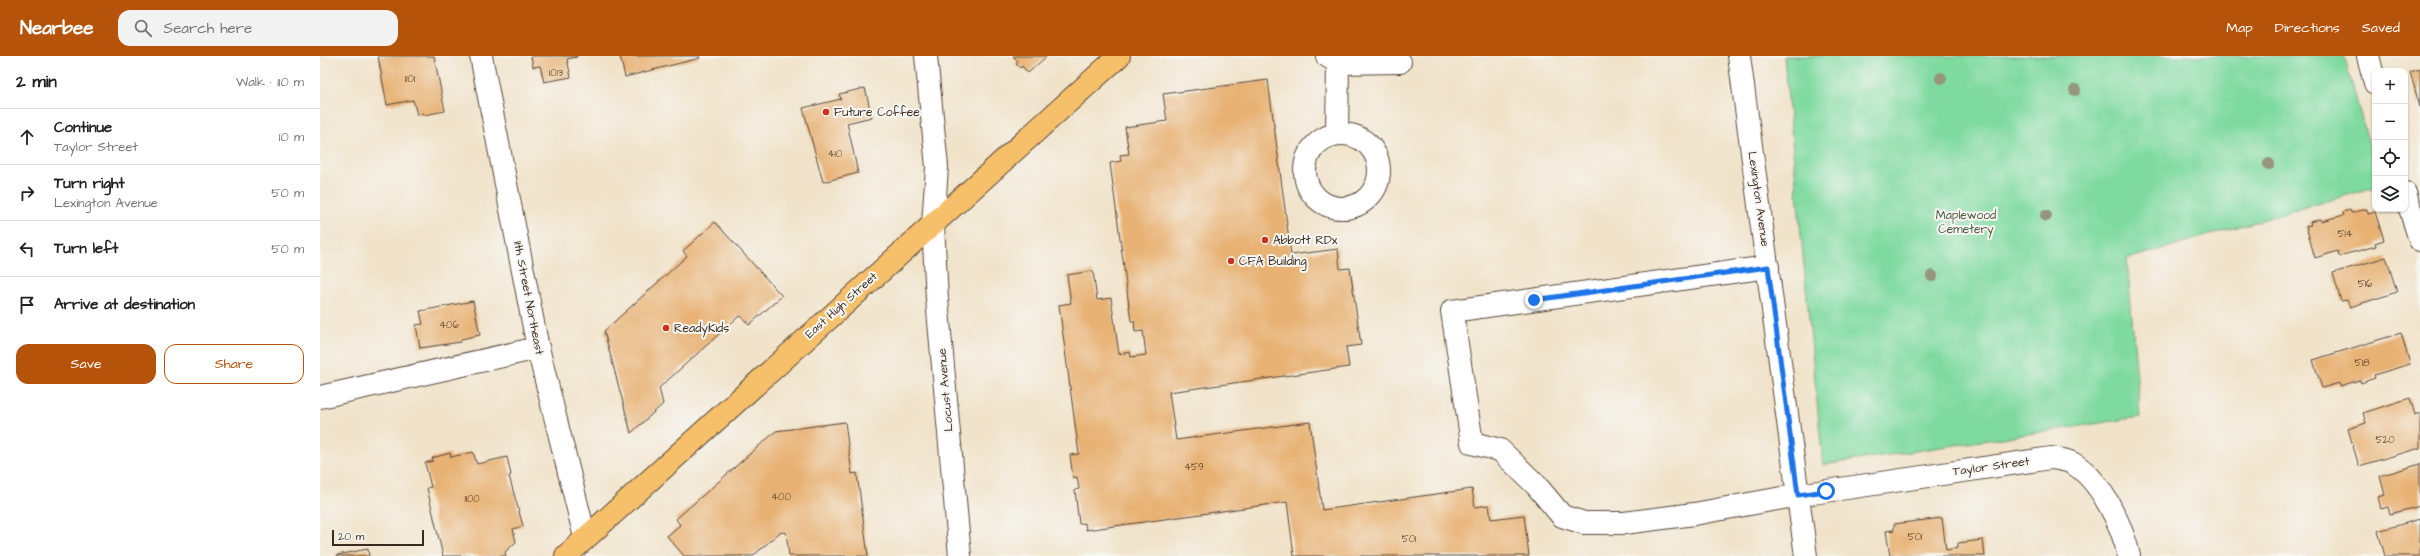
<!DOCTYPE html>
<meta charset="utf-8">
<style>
:root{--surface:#fff;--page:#f2f2f2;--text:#202124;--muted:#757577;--line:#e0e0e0;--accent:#b45309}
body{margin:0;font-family:"Architects Daughter",sans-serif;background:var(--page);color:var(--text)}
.controls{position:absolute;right:12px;top:12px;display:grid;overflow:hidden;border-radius:8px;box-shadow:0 1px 3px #0004}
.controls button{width:36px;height:36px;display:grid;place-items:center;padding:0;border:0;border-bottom:1px solid var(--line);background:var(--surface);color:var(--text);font:20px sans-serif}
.scale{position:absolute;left:12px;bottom:10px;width:92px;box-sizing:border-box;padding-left:4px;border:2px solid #3b2a1e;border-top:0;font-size:11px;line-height:14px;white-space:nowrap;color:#3b2a1e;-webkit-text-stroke:3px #f6f6f2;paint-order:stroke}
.stop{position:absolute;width:12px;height:12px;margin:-9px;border:3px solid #1a73e8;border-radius:50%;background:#fff}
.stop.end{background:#1a73e8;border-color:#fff;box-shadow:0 1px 4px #0008}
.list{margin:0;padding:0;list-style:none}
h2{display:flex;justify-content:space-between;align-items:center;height:52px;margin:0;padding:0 16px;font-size:17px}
h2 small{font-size:13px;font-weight:400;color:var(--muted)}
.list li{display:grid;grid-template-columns:26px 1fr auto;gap:12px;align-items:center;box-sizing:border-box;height:56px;padding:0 16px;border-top:1px solid var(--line)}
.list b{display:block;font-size:15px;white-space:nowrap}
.list p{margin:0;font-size:13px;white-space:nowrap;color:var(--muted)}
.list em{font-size:13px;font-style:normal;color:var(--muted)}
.actions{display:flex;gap:8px;padding:12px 16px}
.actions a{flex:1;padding:9px 0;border:1px solid var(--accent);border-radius:12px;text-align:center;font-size:14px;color:var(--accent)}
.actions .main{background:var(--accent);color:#fff}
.icon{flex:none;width:22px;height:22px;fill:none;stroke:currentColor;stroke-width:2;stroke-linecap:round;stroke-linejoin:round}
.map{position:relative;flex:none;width:2100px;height:500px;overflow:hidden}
header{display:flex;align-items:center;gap:24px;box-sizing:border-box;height:56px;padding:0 20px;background:var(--accent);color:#fff}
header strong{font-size:19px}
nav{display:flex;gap:22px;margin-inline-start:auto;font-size:14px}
.search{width:280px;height:36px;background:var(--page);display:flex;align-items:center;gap:10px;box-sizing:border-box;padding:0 14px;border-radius:12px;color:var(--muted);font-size:15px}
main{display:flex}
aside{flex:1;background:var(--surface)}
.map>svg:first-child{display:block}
</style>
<header>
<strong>Nearbee</strong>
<div class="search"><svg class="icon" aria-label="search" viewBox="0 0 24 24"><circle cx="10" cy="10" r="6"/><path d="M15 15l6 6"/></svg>Search here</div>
<nav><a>Map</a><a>Directions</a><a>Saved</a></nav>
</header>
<main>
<aside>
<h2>2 min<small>Walk · 110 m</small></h2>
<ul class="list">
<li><svg class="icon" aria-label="ahead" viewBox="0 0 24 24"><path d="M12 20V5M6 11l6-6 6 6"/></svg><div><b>Continue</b><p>Taylor Street</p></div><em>10 m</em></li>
<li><svg class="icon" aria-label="right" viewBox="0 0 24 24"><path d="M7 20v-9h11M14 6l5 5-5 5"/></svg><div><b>Turn right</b><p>Lexington Avenue</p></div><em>50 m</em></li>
<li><svg class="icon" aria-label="left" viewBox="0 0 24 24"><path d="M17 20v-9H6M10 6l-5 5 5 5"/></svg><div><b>Turn left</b></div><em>50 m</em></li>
<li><svg class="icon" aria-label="arrive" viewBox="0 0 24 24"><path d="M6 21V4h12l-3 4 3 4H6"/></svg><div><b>Arrive at destination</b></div></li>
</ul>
<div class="actions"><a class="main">Save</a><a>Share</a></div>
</aside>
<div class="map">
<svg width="2100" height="500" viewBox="0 0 2100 500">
<rect width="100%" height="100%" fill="#f6f6f2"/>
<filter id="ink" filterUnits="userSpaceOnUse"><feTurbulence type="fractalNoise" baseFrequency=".025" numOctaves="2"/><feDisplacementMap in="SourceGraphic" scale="8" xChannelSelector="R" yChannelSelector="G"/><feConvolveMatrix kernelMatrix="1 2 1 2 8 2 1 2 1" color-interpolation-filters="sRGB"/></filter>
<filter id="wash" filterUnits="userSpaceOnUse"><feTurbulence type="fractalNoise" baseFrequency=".012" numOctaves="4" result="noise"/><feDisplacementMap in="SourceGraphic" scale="16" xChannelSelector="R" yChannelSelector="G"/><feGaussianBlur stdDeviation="0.9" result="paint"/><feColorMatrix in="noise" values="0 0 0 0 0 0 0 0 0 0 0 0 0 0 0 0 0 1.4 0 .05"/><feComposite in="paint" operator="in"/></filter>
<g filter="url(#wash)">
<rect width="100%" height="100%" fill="#f1e3ca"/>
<path fill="#7fdaa0" stroke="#5d825f" d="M1464,0H2024L2055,110V131L1807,203L1820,361L1503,409Z"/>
<g id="blocks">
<g fill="#e8b274">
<path d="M58,0H114L125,55L104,59V57L97,59L93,44L67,49Z"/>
<path d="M211,0H257V1L247,3L251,21L224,26L220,10L213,11Z"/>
<path d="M300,0H379L380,2L305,21Z"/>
<path d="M693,0H727L708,17L702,10L700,12L696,8L698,5Z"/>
<path d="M2100,13V51L2090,16Z"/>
<path d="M948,24L971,199L1018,193L1020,213L1030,212L1041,289L1026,291L1029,311L849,336L856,384L990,366L1002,454L1152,433L1155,451L1169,449L1171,463L1204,459L1209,500H974L967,446L766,474L765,467L759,468L755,434L759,433L757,421L753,422L750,399L759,398L739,249L751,247L747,219L773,215L777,244L791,242L799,298L810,296L811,301L826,299L823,275L815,276L814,265H811L790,107L801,105L800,99L809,98L805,71L847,65L843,38Z"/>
<path d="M545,32L552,61L527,67L538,117L503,126L483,52L521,43L519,38Z"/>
<path d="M2047,153L2048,158L2055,156L2064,184L2055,187L2056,190L2019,200L2018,195L1995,202L1986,170L1991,169L1990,166L2000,163L2001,165L2024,159L2023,156L2030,154L2031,157Z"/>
<path d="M395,166L462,240L429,269L421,260L418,261L339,332L343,348L311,377L284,275L367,200L363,195Z"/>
<path d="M2066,201L2077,236L2030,251L2027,244L2021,245L2013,217Z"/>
<path d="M153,245L160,279L141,283V286L100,292L96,269L103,268L100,255Z"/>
<path d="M2081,277L2090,308L2054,319L2055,322L2041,327L2040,324L2020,330L2019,327L2002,332L1993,304Z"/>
<path d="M2090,342L2095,359L2100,357V392L2039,410L2028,373L2046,367L2043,357Z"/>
<path d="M525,366L532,418L537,417L548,500H469L466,476L459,477L433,500H364L347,480L360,469L356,463L456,375Z"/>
<path d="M153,396L157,408L187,401L191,419L189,420L203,470L193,473L196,486L185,496L186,500H123L107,432L111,431L105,407L113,405L112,402L130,397L131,401Z"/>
<path d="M2100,408V450L2070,458L2068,451L2061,453L2058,441L2065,439L2060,420Z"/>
<path d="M1622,462L1626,494L1638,492V487L1663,484L1665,500H1570L1566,475L1574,474V468Z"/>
<path d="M2100,463V500H2065L2058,475Z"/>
<path d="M48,493L49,500H17V499Z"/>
</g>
</g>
</g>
<g filter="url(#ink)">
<use href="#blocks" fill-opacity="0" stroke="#564638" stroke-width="1"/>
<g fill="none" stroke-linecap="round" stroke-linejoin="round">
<g stroke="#564638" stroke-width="24">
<g id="minor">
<path d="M161,0L218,292L265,481"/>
<path d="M606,0L617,111L613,169L617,243L640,500"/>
<path d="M1007,0L1018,7L1080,6"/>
<path d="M1419,0L1486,500"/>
<path d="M2048,0L2055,27"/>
<path d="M1017,78L1018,7"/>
<circle cx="1022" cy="115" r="37"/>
<path d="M2085,137L2100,184"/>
<path d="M1448,211L1132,255L1152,387L1180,394L1216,429L1242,460L1264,467H1304L1374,458L1479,439L1731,402C1737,403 1746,404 1752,407C1780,422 1802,469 1809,500"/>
<path d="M0,341L218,292"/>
</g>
</g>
<g stroke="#564638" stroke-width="24">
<path id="major" d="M246,500L799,0"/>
</g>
<use href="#minor" stroke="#fff" stroke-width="22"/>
<use href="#major" stroke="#f6c06b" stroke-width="22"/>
</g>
<g fill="#96957d">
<circle cx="1621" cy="22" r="6"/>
<circle cx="1755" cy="34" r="6"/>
<circle cx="1949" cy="108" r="6"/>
<circle cx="1726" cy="160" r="6"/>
<circle cx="1612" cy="220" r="6"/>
</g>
</g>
<g fill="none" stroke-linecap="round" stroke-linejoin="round" filter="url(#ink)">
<path stroke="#1a73e8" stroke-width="5" d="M1214,244L1448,211L1478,439L1506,435"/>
</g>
<g fill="#c8321e" stroke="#f6f6f2" stroke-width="1.5">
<circle cx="506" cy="56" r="4"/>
<circle cx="945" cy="184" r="4"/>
<circle cx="911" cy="205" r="4"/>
<circle cx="346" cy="272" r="4"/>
</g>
<g text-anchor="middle" stroke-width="4" stroke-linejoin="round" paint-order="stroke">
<g font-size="10" fill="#664c34">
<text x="236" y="20">1013</text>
<text x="90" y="26">1101</text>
<text x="515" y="101">410</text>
<text x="2025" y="181">514</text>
<text x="2045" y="231">516</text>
<text x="129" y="272">406</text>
<text x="2042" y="310">518</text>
<text x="2065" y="387">520</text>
<text x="874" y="414">459</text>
<text x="461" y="444">400</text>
<text x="152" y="446">1100</text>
<text x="1595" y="484">501</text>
<text x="1089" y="486">501</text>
</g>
<g font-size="12" fill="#3b2a1e" stroke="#f6f6f2" text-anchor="start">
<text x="514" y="60">Future Coffee</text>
<text x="953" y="188">Abbott RDx</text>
<text x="919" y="209">CFA Building</text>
<text x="354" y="276">ReadyKids</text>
</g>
<g font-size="12" fill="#3b2a1e" stroke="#f6f6f2">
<text transform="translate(1439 143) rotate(82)" y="4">Lexington Avenue</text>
<text transform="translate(209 242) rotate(79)" y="4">11th Street Northeast</text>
<text transform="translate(521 249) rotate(-42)" y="4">East High Street</text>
<text transform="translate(625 334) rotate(-95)" y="4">Locust Avenue</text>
<text transform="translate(1671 410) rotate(-8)" y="4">Taylor Street</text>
</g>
<g font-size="12" fill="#4c563e" stroke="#f6f6f2">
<text x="1646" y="163">Maplewood<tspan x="1646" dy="14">Cemetery</tspan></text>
</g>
</g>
</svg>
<div class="controls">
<button>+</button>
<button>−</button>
<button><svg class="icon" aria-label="locate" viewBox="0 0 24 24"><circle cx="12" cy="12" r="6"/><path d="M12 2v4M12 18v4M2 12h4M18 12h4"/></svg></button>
<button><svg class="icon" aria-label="layers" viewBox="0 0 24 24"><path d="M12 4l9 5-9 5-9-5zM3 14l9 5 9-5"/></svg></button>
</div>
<div class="scale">20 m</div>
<div class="stop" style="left:1506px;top:435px"></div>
<div class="stop end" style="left:1214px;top:244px"></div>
</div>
</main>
